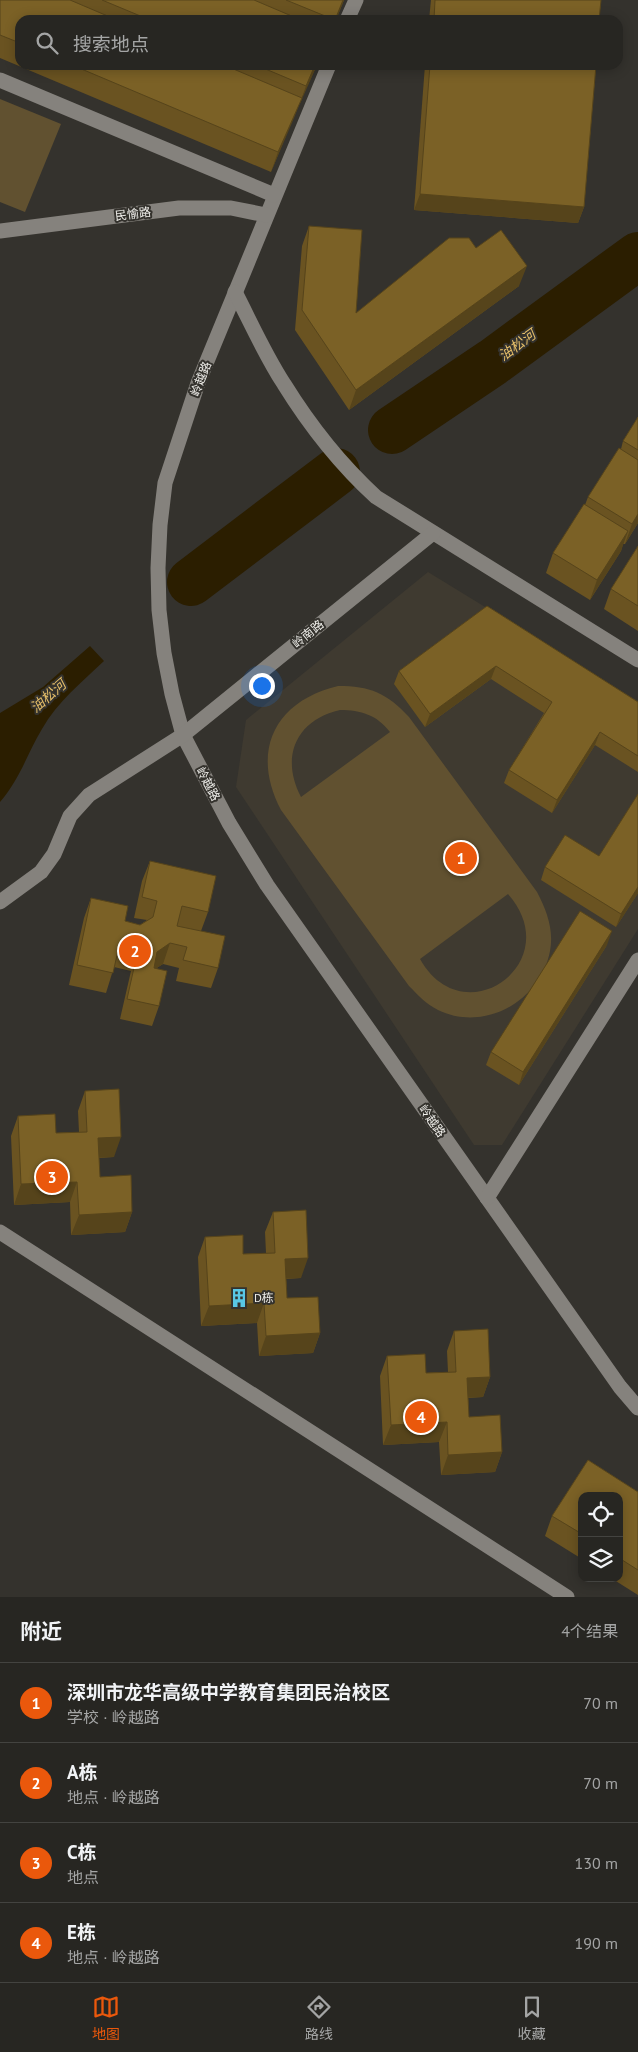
<!DOCTYPE html>
<html lang="zh">
<meta charset="utf-8">
<style>
:root{--surface:#272622;--page:#2f2e2a;--text:#f1f3f6;--muted:#a4a5a5;--line:#434340;--accent:#ea580c}
body{margin:0;font-family:"PT Sans","Noto Sans SC",sans-serif;background:var(--page);color:var(--text)}
.controls{position:absolute;right:15px;bottom:15px;display:grid;overflow:hidden;border-radius:10px;box-shadow:0 2px 12px #0003}
.controls button{width:45px;height:45px;display:grid;place-items:center;padding:0;border:0;border-bottom:1px solid var(--line);background:var(--surface);color:var(--text);font:25px sans-serif}
.you{position:absolute;left:261px;top:685px;width:18px;height:18px;margin:-12px;border:4px solid #fff;border-radius:50%;background:#1a73e8;box-shadow:0 0 0 8px #1a73e833}
.badge{display:grid;place-items:center;width:32px;height:32px;border-radius:50%;background:var(--accent);color:#fff;font-size:16px;font-weight:700}
.pin{position:absolute;translate:-50% -50%;border:2px solid #fff;box-shadow:0 1px 5px #0006}
.list{margin:0;padding:0;list-style:none}
h2{display:flex;justify-content:space-between;align-items:center;height:65px;margin:0;padding:0 20px;font-size:21px}
h2 small{font-size:16px;font-weight:400;color:var(--muted)}
.list li{display:grid;grid-template-columns:32px 1fr auto;gap:15px;align-items:center;box-sizing:border-box;height:80px;padding:0 20px;border-top:1px solid var(--line)}
.list b{display:block;font-size:19px;white-space:nowrap}
.list p{margin:0;font-size:16px;white-space:nowrap;color:var(--muted)}
.list em{font-size:16px;font-style:normal;color:var(--muted)}
.icon{flex:none;width:28px;height:28px;fill:none;stroke:currentColor;stroke-width:2;stroke-linecap:round;stroke-linejoin:round}
.map{position:relative;flex:none;width:638px;height:1597px;overflow:hidden}
.search{position:absolute;background:var(--surface);box-shadow:0 2px 12px #0003;left:15px;right:15px;top:15px;height:55px;display:flex;align-items:center;gap:12px;box-sizing:border-box;padding:0 18px;border-radius:15px;color:var(--muted);font-size:19px}
.sheet{height:385px;background:var(--surface)}
nav{display:flex;justify-content:space-around;align-items:center;box-sizing:border-box;height:70px;border-top:1px solid var(--line);background:var(--surface);font-size:14px;color:var(--muted)}
nav a{display:grid;justify-items:center;gap:2px}
nav .on{color:var(--accent)}
.map>svg:first-child{display:block}
</style>
<div class="map">
<svg width="638" height="1597" viewBox="0 0 638 1597">
<rect width="100%" height="100%" fill="#34322d"/>
<path fill="#3f3a30" d="M428,572L638,701V929L502,1145H474L236,787L246,720Z"/>
<g fill="#615130" fill-rule="evenodd">
<path d="M0,99L61,124L25,212L0,202Z"/>
<path d="M338,686C370,686 387,693 409,717L537,892C547,911 554,930 550,951C541,1000 485,1033 438,1010C426,1004 418,995 409,986L281,810C250,751 275,701 338,686ZM340,710C361,710 377,715 390,732L301,797C280,757 296,720 340,710ZM508,894C568,962 464,1037 420,959Z"/>
</g>
<path fill="#2b1e00" d="M90,646L104,661C82,682 57,702 42,729C27,754 20,779 0,802V713L43,687Z"/>
<g fill="none" stroke-linecap="round" stroke-linejoin="round">
<g stroke="#2b1e00" stroke-width="48">
<path d="M392,430L493,362L638,256"/>
<path d="M191,582L336,472"/>
</g>
<g stroke="#85827d" stroke-width="15">
<path d="M347,20L356,0"/>
<path d="M329,65L198,383L165,483L160,525L158,568L159,610L164,653L172,694L183,735L229,823L267,885L620,1387L638,1408"/>
<path d="M0,80L274,195"/>
<path d="M0,231L179,208H231L266,215"/>
<path d="M235,292C251,323 265,355 284,384C310,426 340,464 376,497L638,660"/>
<path d="M0,902L41,872L54,854L70,816L89,795L183,735L433,533"/>
<path d="M487,1198L638,960"/>
<path d="M0,1232L567,1597"/>
</g>
</g>
<g fill="#6a5321">
<path d="M0,0H344L336,20H20V65H317L298,106L271,172L0,58Z"/>
<path d="M431,0H601L599,20H429Z"/>
<path d="M425,65H596L584,207L578,223L414,210Z"/>
<path d="M309,226L356,313L476,248L519,286L349,410L295,330L302,246Z"/>
<path d="M638,417V523L625,544H623L621,551L590,600L546,573L553,553L585,505L588,497L621,449L623,441Z"/>
<path d="M638,546V631L604,609L611,589Z"/>
<path d="M487,606L638,702V772L595,745L552,813L504,783L509,770L544,713L491,679L425,727L394,684L399,671Z"/>
<path d="M638,794V893L616,927L541,880L545,867L599,856Z"/>
<path d="M150,861L208,912L201,931L218,968L211,988L176,981L179,968L163,964L155,969L159,1006L152,1026L120,1019L131,971L114,967L106,993L69,985L84,918L91,898L125,921L140,925L147,920L134,918L142,881Z"/>
<path d="M607,945L519,1085L486,1065L491,1052Z"/>
<path d="M85,1091L114,1157L99,1158L100,1177L132,1212L125,1232L71,1235L70,1202L14,1205L11,1136L18,1116L56,1133L79,1132L78,1111Z"/>
<path d="M273,1212L301,1278L286,1279L287,1298L320,1333L313,1353L259,1356L257,1323L201,1326L198,1257L205,1237L243,1254L266,1253L265,1232Z"/>
<path d="M454,1331L490,1377L483,1397L468,1398L469,1417L502,1452L495,1472L441,1475L439,1442L383,1445L380,1376L387,1356L426,1373L448,1372L447,1351Z"/>
<path d="M588,1460L638,1492V1595L611,1578H619V1496H582V1559L545,1536L552,1516Z"/>
</g>
<g fill="#56441b">
<path d="M343,0H344L336,20H335Z"/>
<path d="M315,65H317L299,106L306,86Z"/>
<path d="M302,98L294,118L271,172L278,152Z"/>
<path d="M420,194L584,207L578,223L414,210Z"/>
<path d="M527,266L519,286L349,410L356,390Z"/>
<path d="M638,514V523L625,544L632,524Z"/>
<path d="M628,531L621,551L590,600L597,580Z"/>
<path d="M496,666L491,679L425,727L430,714Z"/>
<path d="M600,732L595,745L552,813L557,800Z"/>
<path d="M638,887V893L616,927L621,914Z"/>
<path d="M612,931L607,945L519,1085L523,1072Z"/>
<path d="M170,943L163,964L150,972L157,952Z"/>
<path d="M121,1137L114,1157L90,1158L98,1138Z"/>
<path d="M77,1182L70,1202L14,1205L21,1184Z"/>
<path d="M132,1212L125,1232L71,1235L79,1215Z"/>
<path d="M308,1258L301,1278L278,1279L285,1259Z"/>
<path d="M264,1303L257,1323L201,1326L209,1306Z"/>
<path d="M320,1333L313,1353L259,1356L266,1336Z"/>
<path d="M490,1377L483,1397L460,1398L467,1378Z"/>
<path d="M447,1422L439,1442L383,1445L391,1425Z"/>
<path d="M502,1452L495,1472L441,1475L448,1455Z"/>
</g>
<g fill="#7b6126" stroke="#56441b">
<path d="M0,0H70L117,20H20V43L0,35Z"/>
<path d="M102,0H254L301,20H150Z"/>
<path d="M286,0H343L335,20Z"/>
<path d="M435,0H601L599,20H434Z"/>
<path d="M72,65H224L302,98L278,152Z"/>
<path d="M256,65H315L306,86Z"/>
<path d="M430,65H596L584,207L420,194Z"/>
<path d="M309,226L362,230L356,313L449,238H469L476,248L501,230L527,266L356,390L302,310Z"/>
<path d="M638,417V450L623,441Z"/>
<path d="M619,448L638,460V514L632,524L588,497Z"/>
<path d="M584,504L628,531L597,580L553,553Z"/>
<path d="M638,546V606L611,589Z"/>
<path d="M487,606L638,702V756L600,732L557,800L509,770L552,702L496,666L430,714L399,671Z"/>
<path d="M638,794V887L621,914L545,867L565,835L599,856Z"/>
<path d="M150,861L216,876L208,912L182,906L177,926L225,936L218,968L183,960L187,947L170,943L157,952L154,968L167,971L159,1006L127,999L138,950L119,946L113,973L77,965L91,898L128,906L125,921L140,925L153,917L157,901L142,897Z"/>
<path d="M580,911L612,931L523,1072L491,1052Z"/>
<path d="M119,1089L121,1137L98,1138L100,1177L131,1175L132,1212L79,1215L77,1182L21,1184L18,1116L55,1114L56,1133L87,1132L85,1091Z"/>
<path d="M306,1210L308,1258L285,1259L287,1298L318,1297L320,1333L266,1336L264,1303L209,1306L205,1237L243,1235V1254L275,1253L273,1212Z"/>
<path d="M488,1329L490,1377L467,1378L469,1417L500,1415L502,1452L448,1455L447,1422L391,1425L387,1356L425,1354L426,1373L456,1372L454,1331Z"/>
<path d="M588,1460L638,1492V1570L619,1558V1496H582V1534L552,1516Z"/>
</g>
<defs>
<g id="building-bare" transform="scale(1.5)"><path d="M-4-6H4V6H1V3H-1V6H-4ZM-2.5-4.3h1.7v1.8h-1.7ZM.8-4.3h1.7v1.8H.8ZM-2.5-1h1.7V.8h-1.7ZM.8-1h1.7V.8H.8Z" fill="#59c8e5" stroke="#34322d" stroke-width="2.5" paint-order="stroke"/></g>
</defs>
<g fill-rule="evenodd">
<use href="#building-bare" x="239" y="1298"/>
</g>
<g text-anchor="middle" stroke-width="4" stroke-linejoin="round" paint-order="stroke">
<g font-size="12" fill="#f0efeb" stroke="#34322d">
<text transform="translate(133 214) rotate(-7)" y="4">民愉路</text>
<text transform="translate(201 379) rotate(-69)" y="4">岭越路</text>
<text transform="translate(308 634) rotate(-39)" y="4">岭南路</text>
<text transform="translate(208 784) rotate(62)" y="4">岭越路</text>
<text transform="translate(432 1121) rotate(55)" y="4">岭越路</text>
</g>
<g font-size="12" fill="#f0efeb" stroke="#34322d" text-anchor="start">
<text x="254" y="1302">D栋</text>
</g>
<g font-size="14" font-style="italic" fill="#e5be69" stroke="#34322d">
<text transform="translate(517 345) rotate(-36)" y="5">油松河</text>
<text transform="translate(48 696) rotate(-41)" y="5">油松河</text>
</g>
</g>
</svg>
<div class="controls">
<button><svg class="icon" aria-label="locate" viewBox="0 0 24 24"><circle cx="12" cy="12" r="6"/><path d="M12 2v4M12 18v4M2 12h4M18 12h4"/></svg></button>
<button><svg class="icon" aria-label="layers" viewBox="0 0 24 24"><path d="M12 4l9 5-9 5-9-5zM3 14l9 5 9-5"/></svg></button>
</div>
<div class="you"></div>
<div class="pin badge" style="left:461px;top:858px">1</div>
<div class="pin badge" style="left:135px;top:951px">2</div>
<div class="pin badge" style="left:52px;top:1177px">3</div>
<div class="pin badge" style="left:421px;top:1417px">4</div>
<div class="search"><svg class="icon" aria-label="search" viewBox="0 0 24 24"><circle cx="10" cy="10" r="6"/><path d="M15 15l6 6"/></svg>搜索地点</div>
</div>
<section class="sheet">
<h2>附近<small>4个结果</small></h2>
<ul class="list">
<li><span class="badge">1</span><div><b>深圳市龙华高级中学教育集团民治校区</b><p>学校 · 岭越路</p></div><em>70 m</em></li>
<li><span class="badge">2</span><div><b>A栋</b><p>地点 · 岭越路</p></div><em>70 m</em></li>
<li><span class="badge">3</span><div><b>C栋</b><p>地点</p></div><em>130 m</em></li>
<li><span class="badge">4</span><div><b>E栋</b><p>地点 · 岭越路</p></div><em>190 m</em></li>
</ul>
</section>
<nav>
<a class="on"><svg class="icon" aria-label="map" viewBox="0 0 24 24"><path d="M3 6l6-2 6 2 6-2v14l-6 2-6-2-6 2zM9 4v14M15 6v14"/></svg>地图</a>
<a><svg class="icon" aria-label="directions" viewBox="0 0 24 24"><path d="M12 3l9 9-9 9-9-9zM9 14v-3h6M13 9l2 2-2 2"/></svg>路线</a>
<a><svg class="icon" aria-label="saved" viewBox="0 0 24 24"><path d="M7 4h10v16l-5-4-5 4z"/></svg>收藏</a>
</nav>
